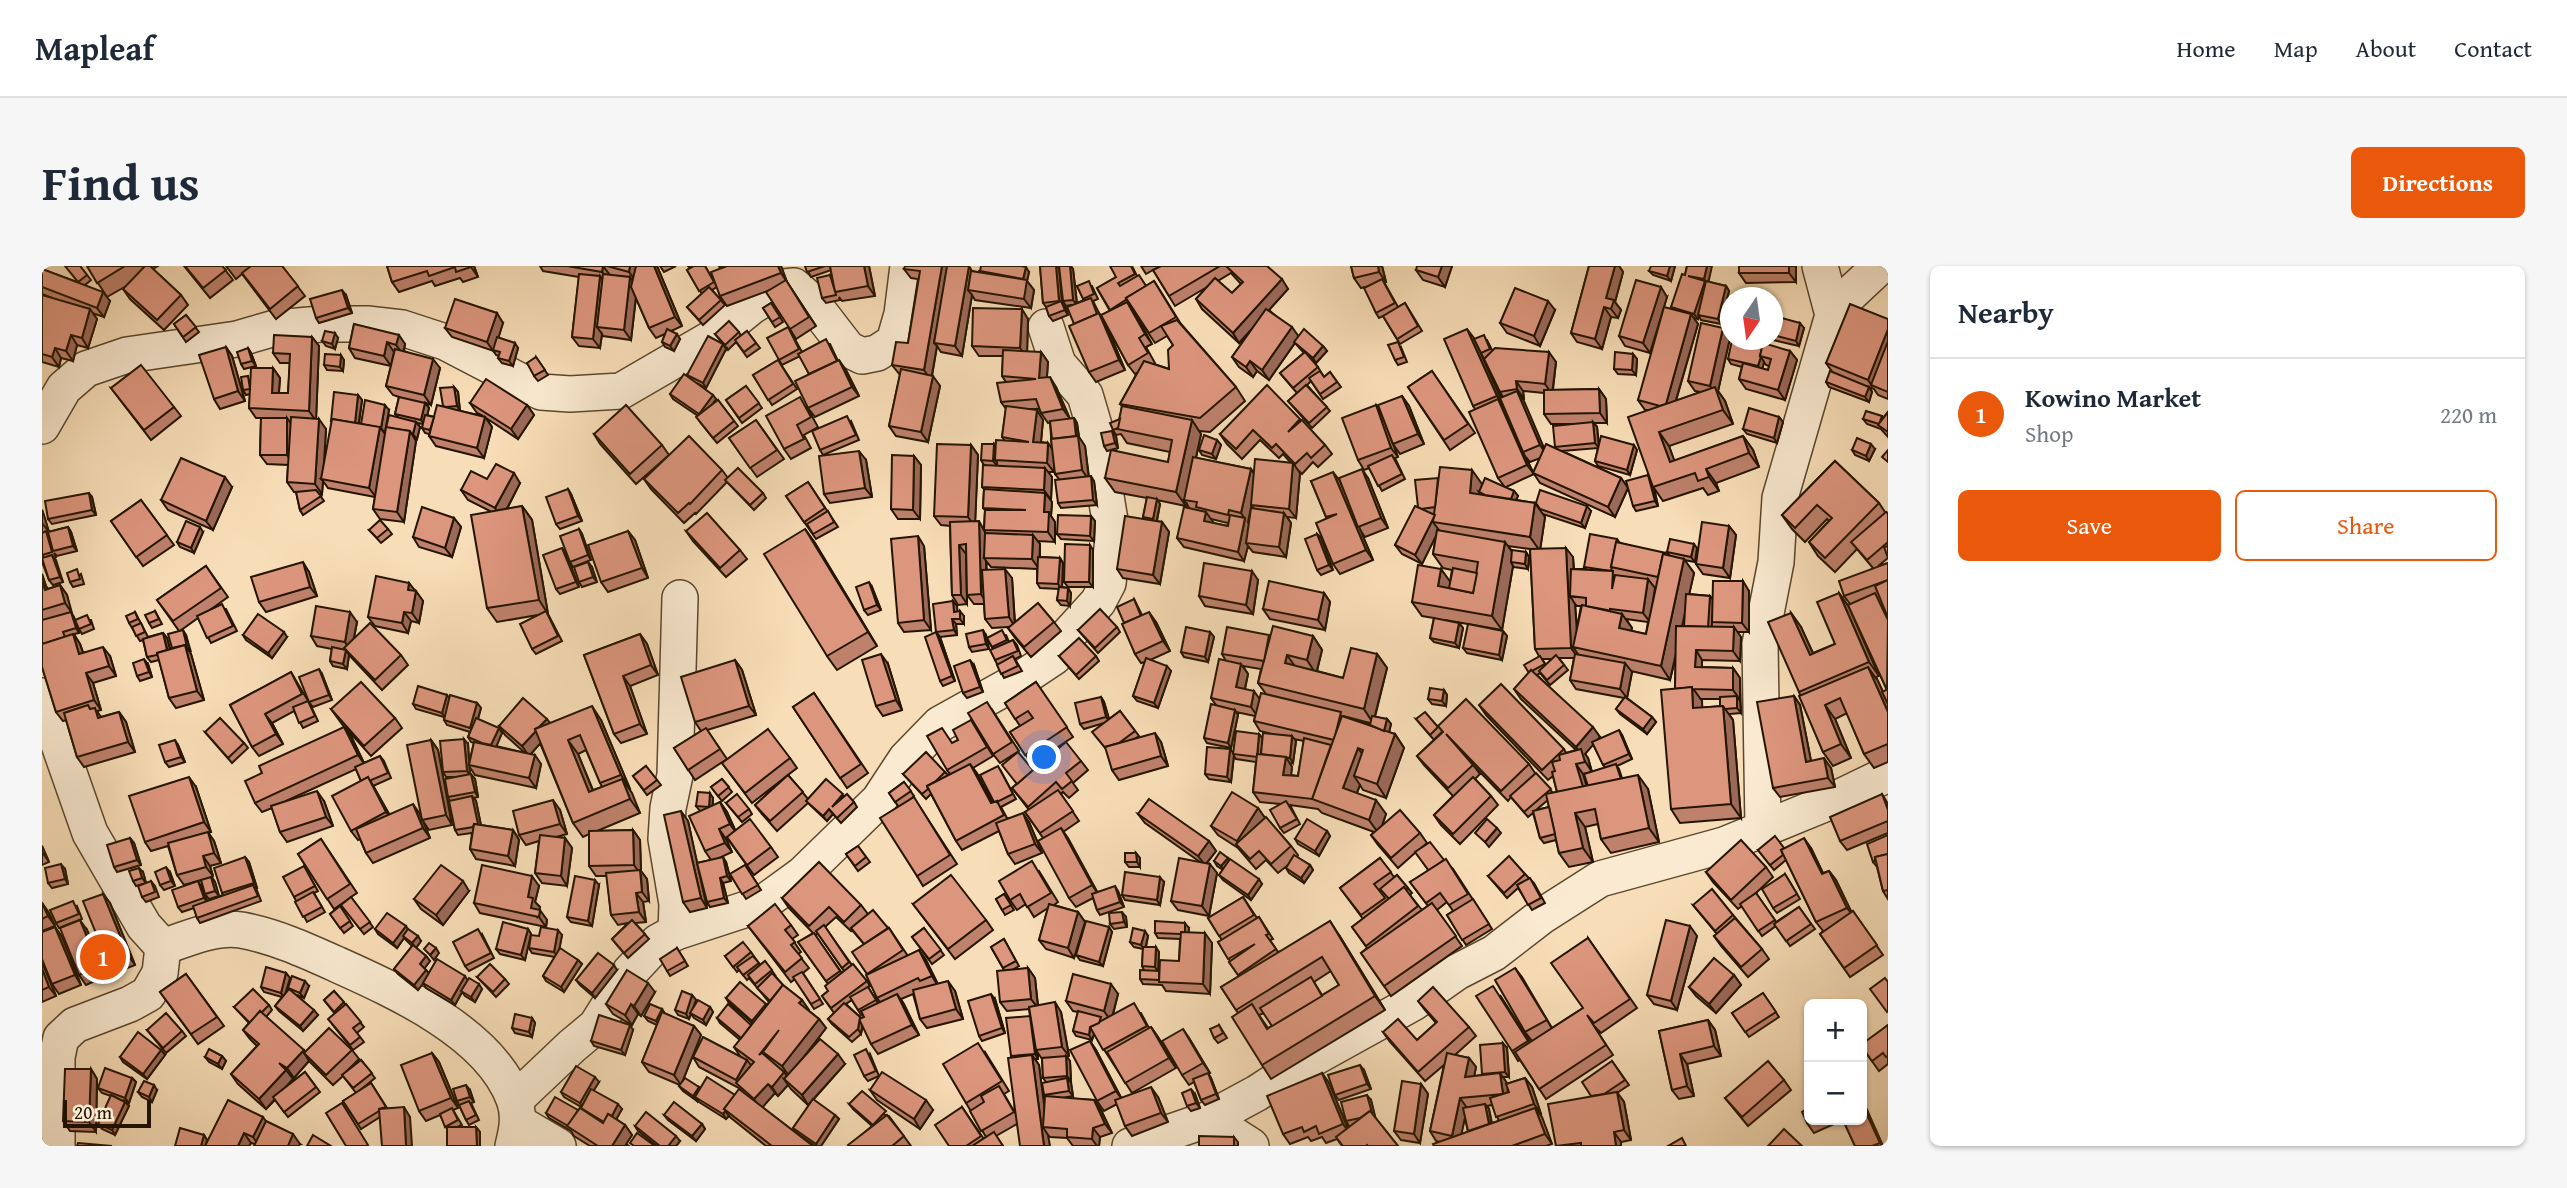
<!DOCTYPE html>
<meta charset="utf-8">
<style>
:root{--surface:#fff;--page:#f6f6f7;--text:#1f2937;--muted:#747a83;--line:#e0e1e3;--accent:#ea580c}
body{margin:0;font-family:"Gentium Book Plus",serif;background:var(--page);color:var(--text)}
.controls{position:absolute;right:21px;bottom:21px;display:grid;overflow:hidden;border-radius:10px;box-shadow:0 2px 5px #0004}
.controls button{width:63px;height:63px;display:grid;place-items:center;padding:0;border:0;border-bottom:2px solid var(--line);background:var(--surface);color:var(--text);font:35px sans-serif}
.compass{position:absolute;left:1678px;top:21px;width:63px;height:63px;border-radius:50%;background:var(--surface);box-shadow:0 2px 5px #0004;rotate:193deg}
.scale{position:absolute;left:21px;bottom:18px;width:88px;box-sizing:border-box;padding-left:7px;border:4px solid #251500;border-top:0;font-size:19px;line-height:24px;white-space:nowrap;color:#251500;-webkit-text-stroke:5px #faead1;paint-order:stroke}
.you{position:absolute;left:1003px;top:492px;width:24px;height:24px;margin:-18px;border:5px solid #fff;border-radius:50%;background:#1a73e8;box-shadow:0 0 0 10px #1a73e833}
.badge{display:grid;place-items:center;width:46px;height:46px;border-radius:50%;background:var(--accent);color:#fff;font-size:23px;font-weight:700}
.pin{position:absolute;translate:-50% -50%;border:4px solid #fff;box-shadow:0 2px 7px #0006}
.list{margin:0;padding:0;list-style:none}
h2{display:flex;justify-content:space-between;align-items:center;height:91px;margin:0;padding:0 28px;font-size:30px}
h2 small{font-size:23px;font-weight:400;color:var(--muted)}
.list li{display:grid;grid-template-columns:46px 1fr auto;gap:21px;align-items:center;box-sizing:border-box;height:112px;padding:0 28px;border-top:2px solid var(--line)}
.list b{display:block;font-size:26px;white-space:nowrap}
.list p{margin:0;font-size:23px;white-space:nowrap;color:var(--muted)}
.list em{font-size:23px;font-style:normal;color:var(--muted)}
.actions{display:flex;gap:14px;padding:21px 28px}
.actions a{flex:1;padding:16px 0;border:2px solid var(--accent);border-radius:10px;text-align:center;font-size:24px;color:var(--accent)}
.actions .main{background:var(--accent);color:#fff}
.map{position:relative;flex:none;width:1846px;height:880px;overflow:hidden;border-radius:10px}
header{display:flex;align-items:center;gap:42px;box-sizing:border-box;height:98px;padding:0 35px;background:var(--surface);border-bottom:2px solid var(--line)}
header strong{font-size:33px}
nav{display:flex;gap:38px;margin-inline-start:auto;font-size:24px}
.intro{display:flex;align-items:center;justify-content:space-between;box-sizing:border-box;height:168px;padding:0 42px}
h1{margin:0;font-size:49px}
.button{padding:18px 32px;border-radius:10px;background:var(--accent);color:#fff;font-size:24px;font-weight:700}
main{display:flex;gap:42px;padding:0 42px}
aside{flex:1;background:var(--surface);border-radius:10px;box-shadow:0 2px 5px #0004}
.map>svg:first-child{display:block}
</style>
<header>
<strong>Mapleaf</strong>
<nav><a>Home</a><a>Map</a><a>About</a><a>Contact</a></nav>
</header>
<div class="intro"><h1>Find us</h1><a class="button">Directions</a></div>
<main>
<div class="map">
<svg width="1846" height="880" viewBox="0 0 1846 880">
<rect width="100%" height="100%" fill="#f8deb8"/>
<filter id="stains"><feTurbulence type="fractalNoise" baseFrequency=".00286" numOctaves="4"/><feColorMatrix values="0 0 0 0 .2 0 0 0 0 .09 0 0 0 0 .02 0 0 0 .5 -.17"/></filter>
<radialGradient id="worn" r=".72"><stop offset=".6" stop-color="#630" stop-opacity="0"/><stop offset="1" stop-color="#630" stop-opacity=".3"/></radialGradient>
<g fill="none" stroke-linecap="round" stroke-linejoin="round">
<g stroke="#5a472e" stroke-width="38">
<g id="minor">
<path d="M1791,49L1807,29L1838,0"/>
<path d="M0,160L22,122L44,103L85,89L195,73L233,62L279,58H325L360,62L403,76L499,126L528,128L579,125L672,71L710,40L731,27L742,21L752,20L769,35L806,83L820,90L835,87L852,76L860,48L866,0"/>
<path d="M0,430L48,567L102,660L121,681L118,707L106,728L88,738L33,759L19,772L15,791V880"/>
<path d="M1721,561L1718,378L1734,296L1738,232L1791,49L1778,0"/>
<path d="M634,666L635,638L624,573L626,542L633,509L638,332"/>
<path d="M121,681C144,673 173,660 199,664C232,670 263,684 294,698C354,725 448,767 472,833C478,850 475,864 471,880"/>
<path d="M473,834L530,780L554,760L588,706L616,676L634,666L720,638L761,608L837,534L864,493L898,458L979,413L1012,391L1026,369L1056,336L1066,317L1071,273L1053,163L1043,129L1016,98L1004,61"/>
<path d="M1167,853L1209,880"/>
<path d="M477,857L516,880"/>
<path d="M1088,880L1167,853L1215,827L1250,804L1371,737L1415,706L1452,687L1500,650L1558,613L1682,579L1792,534L1846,508"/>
</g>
</g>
<use href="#minor" stroke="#faead1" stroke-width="35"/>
</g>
<g fill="#be816c" stroke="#251500" stroke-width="2" fill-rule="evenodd">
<path d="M38,0L49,14L43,19L68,35L62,51L50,47L55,53L46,82L35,79L31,95L19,92L17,101L0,96V29L10,32L0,28V3L35,16Z"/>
<path d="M45,0H116L111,3L139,29L146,39L122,64L88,33L81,23L86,19L65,31Z"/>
<path d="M142,0H180L191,14L168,32Z"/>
<path d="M184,0H240L263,30L234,53L200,8L194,13Z"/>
<path d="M345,0H432L436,11L421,16L418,12L393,20L390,15L357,26L350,16Z"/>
<path d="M498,0H615L640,60L629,65L638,73L632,85L623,81L620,76L623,68L614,72L607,62L594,32L589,74L561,70L560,68L558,82L537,80L530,71L537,11L501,5Z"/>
<path d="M618,0H634L622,6Z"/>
<path d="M646,0H663L673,17L678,2L677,0H739L745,16L774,60L754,73L748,63L728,24L685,40L678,30L675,21L670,24L683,39L661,59L645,41L660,28L645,4L648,2Z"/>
<path d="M763,0H788L789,4L788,0H827L833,30L800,35L797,31L798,34L784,37L780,32L788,9L790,12L789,4L769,11Z"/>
<path d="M998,0H1015L1017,2L1020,36L1023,40L1026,49L1011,55L1007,50L1004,41L1001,37Z"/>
<path d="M1017,0H1029L1031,3L1035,37L1042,34L1035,20H1050L1056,33L1051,35L1057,47L1063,56L1068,45L1055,22L1074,11L1090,0L1095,10L1104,20L1112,15L1139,58L1194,121L1203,135L1168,166L1157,165L1159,168L1154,192L1209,203L1212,208L1249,197L1241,188L1237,192L1218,174L1200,193L1185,178L1178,168L1259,155L1283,179L1290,188L1276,201L1271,196L1260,208L1257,205L1258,207L1254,252L1245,251L1249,257L1244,291L1211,286L1206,280L1202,295L1142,281L1135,272L1147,242L1145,238L1144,240L1115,234L1118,238L1115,255L1120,256L1127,266L1118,318L1081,312L1075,303L1103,253L1101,251L1105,232L1073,226L1063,212L1126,196L1128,186L1085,177L1079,168L1074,169L1071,164L1078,153L1080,140L1078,138L1095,107L1093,108L1086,99L1064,58L1083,104L1054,116L1047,106L1032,58L1029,39L1024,40L1021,35ZM1087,39H1088L1113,77L1125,70L1131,79L1127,103L1112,98L1113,97L1104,81L1110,78ZM1210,240L1212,243L1207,258L1206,256ZM1169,253L1186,257V260L1171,257Z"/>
<path d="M1099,0H1225L1246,23L1227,44L1256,70L1281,80L1285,85L1274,97L1267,91L1276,101L1282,111L1288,106L1299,121L1281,133L1269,115L1265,119L1288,145L1270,162L1246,135L1255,127L1238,107L1262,87L1253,77L1227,114L1215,105L1211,111L1197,101L1190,91L1211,62L1197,77L1160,43L1154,33L1165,21L1133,40L1111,4L1104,8ZM1189,7L1199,18L1190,27L1176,15Z"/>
<path d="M1309,0H1340L1344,16H1342L1356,41L1363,37L1380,65L1358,78L1341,50L1337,52L1334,47L1323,21L1319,22L1312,12Z"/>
<path d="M1410,0L1403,21L1381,14L1374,4Z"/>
<path d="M1547,0H1577L1581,6L1573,36L1579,44L1576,52L1569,51L1560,83L1535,76L1529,67Z"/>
<path d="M1633,0L1629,15L1611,9L1607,5Z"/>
<path d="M1645,0L1666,16L1684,20L1687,25L1679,58L1659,54L1657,50L1656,53L1651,52L1656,58L1634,135L1659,126L1653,125L1646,115L1681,62L1688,72L1676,125L1683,135L1691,158L1627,180L1632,195L1701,170L1711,184L1717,201L1674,217L1677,225L1666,229L1661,222L1621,235L1612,222L1616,240L1594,245L1591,240L1606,209V144H1603L1596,134L1631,43L1629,41L1643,9Z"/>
<path d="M1754,0V16L1704,17L1697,7Z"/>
<path d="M862,3L930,5L940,7L938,5L987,6L985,15L992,24L989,42L933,34L930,29L920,90L899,86L895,80L890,110L898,120L886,176L854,170L847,160L858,109L850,99L866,77L876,13L869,12Z"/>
<path d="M304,29L310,47L277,57L274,52Z"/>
<path d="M1625,31L1608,87L1583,80L1577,70Z"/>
<path d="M729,37L741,56L733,61L721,42Z"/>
<path d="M1513,44L1498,80L1465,67L1458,57Z"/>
<path d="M144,49L157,66L144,76L132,58Z"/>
<path d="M986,53L985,86H999L1006,96L1005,111L1014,121L1028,153L1032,152L1035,157L1037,171L1043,180L1047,211L1052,215L1055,239L1019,242L1016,237L1017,213L1013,208L1012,200V206H1006L1010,211L1009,234H1008L1010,236L1009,250L1013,256V276L996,275L998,278V291L1018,292L1021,297L1020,321L1026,322L1029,327L1028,340L1019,339L1015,334L1017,323L998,322L995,317V303L949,301L944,295L945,304L970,312L973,356H1012L1019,365L989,391L973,372L966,362L967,361L950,362L943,353L942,338H932L925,329V338L916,339L910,329L908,260L899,259L892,250L929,179L936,189L933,255L942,263L943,244L941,242L942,223L940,221L942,199L939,194L952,178L954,181L963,175L960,171L964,143L959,136L964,116L960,110L961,90H937L930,80ZM988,143H997L999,147L1006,157L1008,156L1010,183L1006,177L999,176L1001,154Z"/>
<path d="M1846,53V133L1836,129L1832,123L1827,121L1830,126L1827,136L1787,121L1784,116L1791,107L1784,97Z"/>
<path d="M461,57L456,72L476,82L471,100L460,97L456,92L457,90L454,89L452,85L410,71L403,62Z"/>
<path d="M1731,57L1762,62L1757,80L1731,74Z"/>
<path d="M312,58L363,78L362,85L398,102L389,139L384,137L387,142L385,149L392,151L401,140L412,121L416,126L418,145L441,150L435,147L428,137L485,139L492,149L476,173L444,152L450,161L442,192L394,180L387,170V168L383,167L380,162L381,158L375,157L378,161L375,173L373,172L374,175L362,256L338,253L331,243L333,231L286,222L281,215L280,228H277L282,235L261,249L258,244L254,226H252L245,216L246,199L225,198L218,189L219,152H214L207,142L208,128L204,129L201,124L208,114L231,102L238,112L237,127H246L248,97H238L231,87L270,71L277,80L274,153L284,163L282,200L290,156L289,155L316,129L320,134L317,157L319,158L347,144L342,167L343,169L356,151L353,148L357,131L351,129L344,120L349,100L313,92L307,82Z"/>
<path d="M705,65L718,82L705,91L694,76L686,84L673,68L697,66L699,70Z"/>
<path d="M749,66L760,86L788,78L796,95L804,104L817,130L773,151L766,142L767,108L758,90L740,99L737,94Z"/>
<path d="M296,72L293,83L284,80L280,75Z"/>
<path d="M1432,73L1445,74L1450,84L1514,96L1511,124L1557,123L1564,133L1565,157H1552L1555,161L1557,180L1595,184L1588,209L1556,200L1553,195L1556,182L1520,185L1579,212L1586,222L1573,251L1498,217L1492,208L1464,221L1472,225L1476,230L1474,234L1549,245L1543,262L1501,248L1503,251L1498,283L1531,291L1532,303H1544L1542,301L1575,273L1578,277L1628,290L1625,286L1655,282L1653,296L1642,294L1652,307L1647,328L1668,330L1670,333L1707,325V366H1695L1699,371L1698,395L1660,394V401L1691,402L1698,412L1699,447L1687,448L1691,454L1699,552L1638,557L1629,543L1634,390L1628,414L1589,405L1590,406L1585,432L1610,451L1614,456L1605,468L1578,448L1574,443L1582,432L1534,423L1528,414L1532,392H1517L1526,404L1508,419L1498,407L1495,409L1558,471L1556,474L1580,469L1590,493L1575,500L1577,503L1580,512L1606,523L1617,576L1569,587L1559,573L1556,558L1543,561L1551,596L1527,601L1517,587L1514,574L1502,577L1498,572L1491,547L1486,551L1469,531L1466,535L1431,499L1438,508L1433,513L1449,530L1456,539L1418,578L1399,559L1392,549L1411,530L1382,499L1375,490L1400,466L1392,474L1374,453L1396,460L1487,498L1493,507L1511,527L1515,526L1511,510L1506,514L1444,449L1437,439L1522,483L1524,487L1534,484L1479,433L1472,423L1487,407L1497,390L1493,383L1488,283L1466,280L1470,285L1484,286L1487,291L1486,303L1472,301L1471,300L1460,364L1403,354L1417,357L1421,362L1417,382L1392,376L1388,372L1392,352L1380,350L1370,336L1399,303L1408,316L1410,304L1401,302L1391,288L1394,269L1380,298L1360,288L1353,279L1376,241L1440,218L1439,220H1462L1456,212L1433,143L1431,140ZM1436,81L1458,126L1461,131L1459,132ZM1481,125L1502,127V148L1509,158H1534L1513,181L1514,183H1502L1480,133H1482ZM1484,191L1488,196L1498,192L1491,207ZM1533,338L1535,340H1539L1535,362ZM1584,353L1606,356L1604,368L1589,365L1590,362ZM1500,393H1510L1504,399ZM1658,433H1678V440L1660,442V435ZM1551,478L1563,502L1544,520L1541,508L1550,506L1546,492L1543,488ZM1506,534L1507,541L1494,544Z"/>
<path d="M184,81L190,90L203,135L178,143L172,133Z"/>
<path d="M1359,81L1365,96L1356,99L1353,94Z"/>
<path d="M206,82L209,87L214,100L202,103L199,98Z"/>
<path d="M684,83L664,122L655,117L674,133L672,137L676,134L696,160L675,177L658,156L656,150L631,133L628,128L647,112L645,109Z"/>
<path d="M1748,85L1755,94L1743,134L1704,123L1697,113L1700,101L1689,98L1686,93ZM1722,96L1724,99L1727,100L1726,104L1720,103Z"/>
<path d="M1591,88L1595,93L1594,109L1576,108L1572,103Z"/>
<path d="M494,91L506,109L496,115L492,110Z"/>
<path d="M302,94L301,105L285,104L282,99Z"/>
<path d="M736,94L755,123L730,139L711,109Z"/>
<path d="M1390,105L1433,167L1408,184L1366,121Z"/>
<path d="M704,120L720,142L700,157L684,134Z"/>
<path d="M69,122L132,141L139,150L109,174Z"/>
<path d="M1360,130L1367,140L1382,178L1358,188L1351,178L1356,191L1353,192L1363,213L1340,225L1327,202L1322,204L1316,194L1334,139L1338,146Z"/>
<path d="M765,141L776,161L762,169L769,182L749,193L742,183Z"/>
<path d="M1846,146V171L1839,163L1825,158L1821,153L1840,150L1841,152Z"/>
<path d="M1737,151L1741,156L1735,177L1705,168L1701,163Z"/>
<path d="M714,154L742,193L715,211L687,172Z"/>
<path d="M809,155L817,174L781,189L778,184Z"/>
<path d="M1070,165L1074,170L1076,182L1065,185L1062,180Z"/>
<path d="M552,168L620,179L627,189L594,218L558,178Z"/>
<path d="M1175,174L1179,179L1174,193L1160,189L1157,184Z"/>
<path d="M1833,183L1827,195L1813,189L1810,184Z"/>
<path d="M872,190L879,199L878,253H856L849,243Z"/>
<path d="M824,194L830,231L788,237L782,228Z"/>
<path d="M1793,195L1837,237L1843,246L1846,247V292L1836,300L1846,297V496L1832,502L1822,488L1805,447L1793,453L1809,492L1791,500L1781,486L1757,426L1749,347L1759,361L1771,387L1793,378L1797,327L1806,340L1808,338L1802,330L1831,302L1815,283L1793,306L1776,290L1767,276L1787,255L1785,253L1763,276L1750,263L1740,249ZM1809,345L1845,424L1841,426L1834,411L1837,410Z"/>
<path d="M680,204L686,212L721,227L724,232L712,244L685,216L654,248L653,247L642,257L609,223L602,213Z"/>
<path d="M1326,212L1346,262L1323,271L1318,264L1331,294L1298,308L1291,298L1285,253L1269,215H1298Z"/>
<path d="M445,213L478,217L465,243L480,240L490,254L506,348L520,375L494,388L490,383L496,349L455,356L445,342L448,245L426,234L419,224Z"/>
<path d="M766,216L796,261L774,273L744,230Z"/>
<path d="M190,221L171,264L126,244L119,234Z"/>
<path d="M526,223L529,228L540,255L518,263L514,258Z"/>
<path d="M50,231L54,249L10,258L6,253Z"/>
<path d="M99,234L132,279L101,300L69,255Z"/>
<path d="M0,244L7,266L26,261L29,266L35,285L15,290L12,287L14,291L12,292L21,316L11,319L7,314L0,296V290L1,292H2L0,289Z"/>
<path d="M1049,250L1053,255L1052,275L1019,273L1015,268Z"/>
<path d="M412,252L419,261L410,291L377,281L371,271Z"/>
<path d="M1687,260L1694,269L1688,312L1661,308L1654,298Z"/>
<path d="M346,263L350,268L339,277L327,264Z"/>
<path d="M537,263L540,268L549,294L531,301L528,296Z"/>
<path d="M763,263L773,277L835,380L795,404L785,390Z"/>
<path d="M586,265L593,274L606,312L566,326L559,316Z"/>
<path d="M644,265L698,284L705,293L684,311L651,275Z"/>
<path d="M161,266L152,287L138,281L135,276Z"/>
<path d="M1275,268L1279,272L1291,304L1279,309L1275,304Z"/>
<path d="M882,280L889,364L862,366L856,357Z"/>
<path d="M1051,284V321H1026L1022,316Z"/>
<path d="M524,287L537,321L518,328L514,323Z"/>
<path d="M546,296L550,301L555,316L540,321L537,316Z"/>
<path d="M164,300L186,331L168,344L184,343L195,365L169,377L156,352L138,365L144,369L148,386L149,388L162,434L134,442L127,432L117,394L109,396L105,391L101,374L98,375L87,357L93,346L106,371L121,367L125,372L128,383L130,382L137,365L115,334Z"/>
<path d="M267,306L275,330L224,346L217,336Z"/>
<path d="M0,308L4,320L6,323L18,319L25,329L29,347L33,354H49L52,363L40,368L34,358L37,367L32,368L38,378L41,386L68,390L74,410L51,417L59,444L55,445L59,451L77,446L84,456L93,486L42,501L35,491L24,454L21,455L14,446L0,401Z"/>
<path d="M39,308L42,318L31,321L28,316Z"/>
<path d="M1216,314L1211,348L1163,340L1157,330Z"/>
<path d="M367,317L381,335L377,357L369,355L366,367L333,360L326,351Z"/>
<path d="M830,321L839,344L826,349L822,344Z"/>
<path d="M1282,327L1288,336L1283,364L1228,353L1221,343Z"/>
<path d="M1092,333L1100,349L1114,356L1128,385L1108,394L1129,405L1116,442L1095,435L1091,430L1103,396L1099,397L1093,388L1082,357Z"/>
<path d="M915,340V346L922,350V358H914L915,369L898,371L894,366Z"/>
<path d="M113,345L120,358L110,362L107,357Z"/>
<path d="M315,356L312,372L359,389L366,399L340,424L307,389L305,403L291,400L288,395L290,383L275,380L269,370Z"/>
<path d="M1075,361L1078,366L1056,387L1036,364Z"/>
<path d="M1461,365L1465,370L1460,394L1425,387L1421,382Z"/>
<path d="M1168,366L1172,371L1166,396L1142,391L1139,386Z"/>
<path d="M598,368L605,378L616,409L588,420L605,468L579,477L572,468L542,389Z"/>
<path d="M201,369L245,371L230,392L204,374Z"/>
<path d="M944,369L947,383L930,386L927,381Z"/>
<path d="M964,369L967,376L971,374L975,379L979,390L973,393L980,405L962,412L953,394L951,383L945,372Z"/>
<path d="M1271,370L1280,384L1275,405L1301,412L1335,388L1345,402L1333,451L1345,453L1349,458L1347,466L1353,468L1362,482L1344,532L1321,524L1318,519L1315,527L1344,548L1340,560L1378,567L1385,577L1377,584L1402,594L1411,603L1450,663L1424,679L1405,649L1411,645L1405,636L1395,644L1420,680L1349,730L1319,687L1325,682L1310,661L1321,653L1298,622L1338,592L1352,611L1355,609L1370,627L1368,629L1380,644L1386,640L1368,616L1387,605L1374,586L1356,602L1336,579L1329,569L1332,566L1280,547L1276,543L1248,539L1258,558L1242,567L1238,562V538L1218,536L1211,526L1214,496L1194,493L1192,490L1189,516L1167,513L1163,508L1188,483L1191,487L1217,468L1221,473L1234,469L1218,465L1212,455L1213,450L1194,446L1196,449L1189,482L1165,477L1162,472L1174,439L1169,432L1184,395L1180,388L1228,371ZM1201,400L1219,403L1216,417L1224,428L1217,433L1203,423L1206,408ZM1301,450L1328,457V459ZM1252,473L1262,475L1256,510L1249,509L1250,501L1248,497H1251L1254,475Z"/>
<path d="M898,371L913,415L901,420L898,415Z"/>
<path d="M1017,390H1054L1057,395L1037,413Z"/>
<path d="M693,394L700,404L714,449L665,464L685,493L653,514L632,482L659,465L653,456Z"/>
<path d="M106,398L110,411L98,415L95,410Z"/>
<path d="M846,398L860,444L841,450L834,440Z"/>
<path d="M932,399L941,426L925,432L921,427Z"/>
<path d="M249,406L269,440L276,455L261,462L252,445L230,457L241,478L217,490L210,481L188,439Z"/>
<path d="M280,408L290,434L271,441L267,436Z"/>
<path d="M994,416L1031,471L990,498L968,466L978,460L963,437Z"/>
<path d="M1402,424L1405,429L1404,440L1390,438L1386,433Z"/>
<path d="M772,427L826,507L805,522L751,441Z"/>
<path d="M1752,430L1758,439L1769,495L1789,502L1793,521L1738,531L1731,522Z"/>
<path d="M1059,431L1062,436L1067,453L1078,445L1097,470L1094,472L1119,476L1126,500L1077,514L1070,504L1062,457L1042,463L1038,458Z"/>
<path d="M408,432L435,437L439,442L436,453L460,467L454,480L483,487L463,469L457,460L559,454L588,523H587L598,547L555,565L591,564L598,574L599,605L605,613L607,635L601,636L604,656L593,657L607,673L586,692L570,673L586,657L576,659L569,649L565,610H554L547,600V568L541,571L531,557L498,477L489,488L499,498L494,522L433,509L427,500L428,508L433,513L436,531L432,532L434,535L439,559L471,564L477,574L473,600L434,593L428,583L430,567L416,569L413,564L408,535L406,531L414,511H404L401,506L426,478L427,497L432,477L429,476L426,471L428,466L405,459L402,454V451L374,443L371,438ZM544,484L560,521L551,524L536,488Z"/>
<path d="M289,443L353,452L360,462L329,490L303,461L309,470L322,497L338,490L342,495L349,512L331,520L347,548H378L380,553L389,474L396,484L410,559L387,564L381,555L388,572L331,597L324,587L318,573L316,574L309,565L319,515L314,503L244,535H282L291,560L245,576L238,566L230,542L220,546L213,537L220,507L302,461Z"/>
<path d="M951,445L977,485L958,497L951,488Z"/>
<path d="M929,454L951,490L931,502L951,537L952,536L959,505L974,533L959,541L965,552L987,556L1000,587L973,598L966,588L957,565L920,584L914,575L889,528L884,533L861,508L903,506L906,509L908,508L905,504L916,474Z"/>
<path d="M163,466L202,477L206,482L190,497Z"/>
<path d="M136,479L143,496L127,501L123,496Z"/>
<path d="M748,492L755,502L746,509L766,533L802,530L812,536L815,541L799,557L791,548L785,555L766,537L735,565L720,548L713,539L746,509L710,537L680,497Z"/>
<path d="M1039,495L1046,504L1031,517L1036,524L1027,532L1021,526L1019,528L1037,555L1021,566L1055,626L1076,625L1082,641L1058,649L1055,644L1051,632L1034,641L1027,632L1001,572L983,546L987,544L970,522L991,504Z"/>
<path d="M604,500L619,519L605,529L591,510Z"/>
<path d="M680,513L690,526L680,535L669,521Z"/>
<path d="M862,516L872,530L870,532L878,541L915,598L881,620L875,610L856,540L847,527Z"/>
<path d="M154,521L169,566L166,567L172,575L179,597L168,600L171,610L170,611L173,616L177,630L167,633L163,628L159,614L142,619L135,609L126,580L109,585L103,576Z"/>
<path d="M1840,528L1846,538V567L1805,584L1798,575Z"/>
<path d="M671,532V540L678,536L685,546L693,564L729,581L736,591L712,609L685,572L684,573L690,586L677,592L684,596L689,615L681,617L686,637L668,641L665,636L658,608L665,642L648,646L641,636L646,555L655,597L669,594L663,585L658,545L654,540Z"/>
<path d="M684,537L707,543L710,548L700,556Z"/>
<path d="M1216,542L1223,552L1249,580L1256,589L1255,591L1268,599L1271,604L1262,617L1247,607L1244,602L1246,599L1236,607L1224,594L1214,603L1196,582L1176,569L1169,560Z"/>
<path d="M518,544L525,568L514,571L523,572L530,582L525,620L500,617L493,607L497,575L484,579L477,569Z"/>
<path d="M1096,548L1167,575L1174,585L1165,597L1175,607L1167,650L1136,644L1129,635L1158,596L1103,557Z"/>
<path d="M1285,565L1288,570L1277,590L1256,578L1253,573Z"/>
<path d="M1846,569V633L1841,625L1835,601L1831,596Z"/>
<path d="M88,572L92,577L99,599L75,606L72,601Z"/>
<path d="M279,573L315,627L309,631L331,661L322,668L299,639L308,632L292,643L256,588Z"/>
<path d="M0,580L7,596L0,599Z"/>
<path d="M816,580L828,596L816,605L804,588Z"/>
<path d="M1742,582H1769L1781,607L1787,605L1794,614L1809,646L1811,645L1841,689L1808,711L1778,668L1781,665L1774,656L1744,594L1732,604L1716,584Z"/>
<path d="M1094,587L1098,592V601H1087L1083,596Z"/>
<path d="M203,591L207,596L215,622H214L219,635L158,657L155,652L152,642L140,646L136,641L159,620L165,635L181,629L180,627Z"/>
<path d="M1186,592L1187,594L1220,618L1209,634L1181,614L1177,609L1181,604L1175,600L1172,595Z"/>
<path d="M703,599L719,624L704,633L688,608Z"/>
<path d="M262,600L276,625L272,627L283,646L265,656L252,631Z"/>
<path d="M1724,601L1731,611L1713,628L1714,627L1734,656L1757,641L1773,663L1748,680L1734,660L1720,670L1700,640L1696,643L1671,616L1664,606Z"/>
<path d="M23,603L26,618L10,622L6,617Z"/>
<path d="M997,605L1016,636L1012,639L1036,646L1043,656L1032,692L1004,683L997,674L1006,642L992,651L984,638L975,644L968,634Z"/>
<path d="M101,606L104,617L94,620L91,615Z"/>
<path d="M128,606L133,620L122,624L118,619Z"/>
<path d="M1483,608L1492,617L1503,637L1490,644L1476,622L1465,632L1446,610Z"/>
<path d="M1743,608L1758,633L1735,647L1731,642Z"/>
<path d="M109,615L113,620L117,631L104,636L100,631Z"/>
<path d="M1122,616L1118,639L1083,634L1080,629Z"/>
<path d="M557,619L550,660L529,656L525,651Z"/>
<path d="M497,620L493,636L498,641L497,644L505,654L504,661L438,647L432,637Z"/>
<path d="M427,625L401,659L379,643L372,633Z"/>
<path d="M61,628L68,637L93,699L73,707L66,697Z"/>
<path d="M962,628L972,644L963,649L954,633Z"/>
<path d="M1201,631L1215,652L1217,651L1231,673L1228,674L1236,686L1297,669L1343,744L1229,813L1220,799L1196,747L1179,721L1197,710L1187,696L1188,695L1176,676L1180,674L1166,652ZM1289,705L1297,719L1280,729L1272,716ZM1222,747L1230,760L1226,762L1217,749Z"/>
<path d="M740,632L819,639L826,648L847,662L866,690L877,684L884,694L896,718L913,725L921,753L885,762L878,753L871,728L859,733L877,769L836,788L829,778L821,759L819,768L810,776L790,758L786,753L792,747L780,730L786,725V718L756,676L771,667L747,642ZM794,651L809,665L810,664L822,678L825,709L835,732L838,736L836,737L826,721L828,720L825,715L810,699L783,661ZM776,668L802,705L800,707L773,669ZM810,734L819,749L821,748L822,751L819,752L804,738Z"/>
<path d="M0,637L7,647L13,660L0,665Z"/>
<path d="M871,638L944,654L951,664L913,693Z"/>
<path d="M1651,639L1691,649L1720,683L1727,693L1706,711L1679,680L1672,670L1675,668Z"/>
<path d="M35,640L40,653L17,662L14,657Z"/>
<path d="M298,640L311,660L302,667L288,648Z"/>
<path d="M1084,651L1085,661L1072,663L1068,658Z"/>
<path d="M749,659L756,669L750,673L759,686L756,688L767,702L761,707L781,738L772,743L753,713L749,716L706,660Z"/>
<path d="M13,661L20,671L39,719L17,728L10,718Z"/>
<path d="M1067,661L1070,666L1061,700L1038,694L1034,689Z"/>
<path d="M882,662L902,689L890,698L870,671Z"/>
<path d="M1147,662L1146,666L1170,677L1168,728L1124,725L1120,719L1101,718L1098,713L1102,704L1100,700L1101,683L1092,681L1088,676L1106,670L1104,681L1117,686L1116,705L1118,706L1137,695L1138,673L1116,672L1113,667Z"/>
<path d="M333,663H366L379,675L374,682L384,690L388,695L382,702L387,707L425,714L440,723L433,736L423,730L420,726L413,739L384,722L381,717L376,724L356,708L352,703L370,680L362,672L355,682L336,668Z"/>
<path d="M486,663L489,668L483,694L458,688L454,683Z"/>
<path d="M45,664L64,710L44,719L37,709Z"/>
<path d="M440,668L452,692L427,705L423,700Z"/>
<path d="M520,669L517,683L536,694L540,698L522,726L504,715L501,710L513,691L490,687L487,682L497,670Z"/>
<path d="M1655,670L1635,744L1612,738L1605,729Z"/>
<path d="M1546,672L1595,742L1559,767L1551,759L1571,789L1504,833L1478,794L1476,795L1470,785L1458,729L1488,776L1490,775L1483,766L1473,702L1510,762L1541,742Z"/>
<path d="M962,673L977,700L970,704L986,702L993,712L996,739L1019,746L1027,790L1025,791L1028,795L1029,815H1027L1029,817L1031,830L1020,832L1052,834L1059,844L1070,867L1058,871L1057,880H1031L1025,872L1008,871L1006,869L975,858L954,870L961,880H907L920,841L942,873L944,871L924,837L943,786L967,825L962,828L973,847L969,790L988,750L987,743L965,745L958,736L962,704L949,681ZM996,787L1000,793L1001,812L1004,816L1002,829V839L997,799L993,793H996Z"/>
<path d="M635,682L646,700L628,710L625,705Z"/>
<path d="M709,686L718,699L723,695L733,709H732L741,719L760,734L766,744L777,753L784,762L762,791L803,798L771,834L797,853L779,880H773L755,867L751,862L771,834L766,839L749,823L746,819L736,830L733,827L720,841L771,880H724L689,852L687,850L684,853L657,836L655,833V835L641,825L637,820L638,819L607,806L600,796L615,759L606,755L602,750L620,743L623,748L652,760L659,769L640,817L657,821L658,822L693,829L699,825L697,822L657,801L651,791L698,790L692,781L698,774L678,757L675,752L709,759L710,757L687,737L684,732L725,739L727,736L707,712L705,714L697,704L695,706L683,690Z"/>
<path d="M0,696L14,730L0,736Z"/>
<path d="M575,704L553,732L538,719L534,714Z"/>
<path d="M244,707L248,712L244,727L247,723L246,722L267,720L262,732L255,729L276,749L261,765L237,745L233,740L240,731L222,726L219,721Z"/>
<path d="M144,708L182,760L156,778L118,726Z"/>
<path d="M1692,709L1699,719L1674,747L1654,730L1647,721Z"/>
<path d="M435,711L463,713L467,718L454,731Z"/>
<path d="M292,725L322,761L315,767L322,776L311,784L290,758L293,748L282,734Z"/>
<path d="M613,726L599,750L596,748L590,759L571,748L564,738Z"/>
<path d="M1721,727L1737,751L1707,771L1690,747Z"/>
<path d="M1076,728L1071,749L1099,747L1107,762L1109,761L1116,771L1134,802L1090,827L1052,768L1050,774L1034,770L1031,765L1036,746L1031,745L1024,735Z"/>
<path d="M650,729L654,734L651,742L668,741L671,746L664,759L652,752L649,748L647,753L636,749L633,744Z"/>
<path d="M953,733L963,767L940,775L937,770Z"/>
<path d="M1376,735L1427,761L1434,770L1413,789L1427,792L1434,801L1432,810L1441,809L1440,808L1465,782L1467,811H1461L1465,818L1483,812L1490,821L1499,848H1498L1510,878L1504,880H1392L1398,876L1394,875L1388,865L1402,799L1383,815L1348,776L1341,766L1375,774L1394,757L1383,744ZM1450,839L1457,855L1450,857L1447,843L1445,840ZM1423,851L1426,866L1419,868Z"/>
<path d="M227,739L230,744L224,751L263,786L310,784L317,793L304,806L319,794L333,812L316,826L329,817L345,842L368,851H338L319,863L301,835L314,827L301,810L291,819L267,795L252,812L249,810L251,813L244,821L263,806L278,826L246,851L233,834L224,843L196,818L189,808L215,780L208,773L201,764L207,757L192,741Z"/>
<path d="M490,752L493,757L490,771L473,767L470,762Z"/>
<path d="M1666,754L1673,764L1679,790L1645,798L1652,830L1637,833L1630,824L1617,765Z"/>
<path d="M1177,759L1185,772L1176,777L1172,772Z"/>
<path d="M1846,759V798L1837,805L1820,781Z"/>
<path d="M105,764L140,765L144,770L124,787Z"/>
<path d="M591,764L583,789L552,780L549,775Z"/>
<path d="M1147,772L1168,807L1166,808L1169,812L1177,833L1163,839L1159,834L1152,816L1147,819L1140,809Z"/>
<path d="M1048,775L1054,784L1079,832L1116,831L1126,856L1090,870L1083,860L1075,838L1062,845L1055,835Z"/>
<path d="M390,787L397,796L416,842L411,844L420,859L415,861H434L438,866V880H405V863L398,849L384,855L377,845Z"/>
<path d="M828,788L837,810L826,815L822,810Z"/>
<path d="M123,789L105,813L81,796L78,791Z"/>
<path d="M180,790L184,795L180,803L167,796L163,791Z"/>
<path d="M1570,795L1587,819L1575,827L1582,836L1589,874L1579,876V880H1514L1549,830Z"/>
<path d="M49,803L55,813L54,866L28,865L21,855Z"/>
<path d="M1322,804L1329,823L1297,834L1293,829Z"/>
<path d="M1280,807L1287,817L1306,862L1307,860L1304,855L1329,834L1333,851L1356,880H1300L1295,873L1284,877L1280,871L1269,875L1266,871L1248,878L1241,868Z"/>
<path d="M90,812L94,816L87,837L81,834L87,840L73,869L60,863L56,858L69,830L60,827L56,822Z"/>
<path d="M1742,814L1749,824L1706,860L1683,832Z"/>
<path d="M557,816L551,825L580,843L574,853L583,859L590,869L584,878L587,880H548L532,870L529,865L507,852L504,847L536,844L539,841L522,831L519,826Z"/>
<path d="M1379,818L1386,828L1378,877L1359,874L1352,865Z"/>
<path d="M115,824L110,836L100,831L96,826Z"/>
<path d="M428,824L432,836L429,837L437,854L427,859L424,854L415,835Z"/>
<path d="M828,824L891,844L878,863L835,834Z"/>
<path d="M1153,828L1158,842L1149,845L1145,840Z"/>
<path d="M1820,833L1841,880H1813L1801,854L1772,867L1765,857L1767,854H1820Z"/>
<path d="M807,838L847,850L869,880H807L830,860L811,843Z"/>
<path d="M622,849L660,858L663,863L654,875L626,854Z"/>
<path d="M224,856L258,878H213L209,877L207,880H133L162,869L165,874L164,877Z"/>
<path d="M593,860L638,875L634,880H615L596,865Z"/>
</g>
<g fill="#9b6958" stroke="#251500" stroke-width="2">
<path d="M429,0H432L436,11L429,1Z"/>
<path d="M561,0L568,9L567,15L560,6Z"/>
<path d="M588,0H597L594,15L587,6Z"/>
<path d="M612,0H615L640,60L633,51Z"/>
<path d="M736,0H739L745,16L774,60L739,7Z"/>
<path d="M822,0H827L833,30L826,20Z"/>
<path d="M900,0H908L892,77L895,80L889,114L882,104Z"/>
<path d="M927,0L933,10L926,24L930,29L920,90L913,80Z"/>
<path d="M1014,0H1015L1017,2L1020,36L1023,40L1026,49L1017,35Z"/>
<path d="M1028,0L1031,3L1035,39L1031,34Z"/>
<path d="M1336,0H1340L1344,16L1337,6Z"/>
<path d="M1400,0H1410L1403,21L1396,11Z"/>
<path d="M1573,0H1577L1581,6L1573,36L1579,44L1576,52L1569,43L1564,32Z"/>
<path d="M1628,0H1633L1629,15L1625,10Z"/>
<path d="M1665,0H1670L1666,18L1662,13Z"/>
<path d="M1747,0H1754V16L1747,7Z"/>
<path d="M984,1L987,6L985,15L992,24L989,42L982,33L981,14Z"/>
<path d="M558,10L565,20L555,61L560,68L558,82L551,73Z"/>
<path d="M588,11L595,21L589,74L582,64Z"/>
<path d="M1240,13L1246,23L1197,77L1191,67Z"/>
<path d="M1663,15L1666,20L1656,53L1652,48Z"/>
<path d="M1684,20L1687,25L1679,58L1676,53Z"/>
<path d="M1619,21L1625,31L1608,87L1601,77Z"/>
<path d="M300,24L304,29L310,47L306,42Z"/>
<path d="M61,26L68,35L62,51L55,42Z"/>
<path d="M1506,35L1513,44L1498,80L1492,70Z"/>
<path d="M1085,36L1092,45L1110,78L1103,68Z"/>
<path d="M1562,41L1569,51L1560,83L1553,73Z"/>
<path d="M48,43L55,53L46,82L40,72Z"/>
<path d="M980,43L986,53L985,91L978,82Z"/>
<path d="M455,47L461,57L452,86L445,76Z"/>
<path d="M1057,47L1063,57L1083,104L1077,94Z"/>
<path d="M1649,48L1656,58L1629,151L1623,142Z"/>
<path d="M1758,57L1762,62L1757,80L1754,75Z"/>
<path d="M1250,61L1257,71L1227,114L1220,104Z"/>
<path d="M1681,62L1688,72L1676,125L1683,135L1691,158L1681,144L1675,129L1668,120Z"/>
<path d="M1425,63L1432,72L1462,140L1455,130Z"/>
<path d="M1846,63V90L1830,120L1826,114Z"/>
<path d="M293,67L296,72L293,83L290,78Z"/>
<path d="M635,68L638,73L632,85L628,80Z"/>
<path d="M29,69L35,79L31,95L24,85Z"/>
<path d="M357,69L363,78L361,88L354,79Z"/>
<path d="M270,71L277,80L274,155L267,145Z"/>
<path d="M345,76L352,86L349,100L342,90Z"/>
<path d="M473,77L476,82L471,100L467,95Z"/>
<path d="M681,78L684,83L664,122L661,117Z"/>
<path d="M1281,80L1285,85L1274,97L1271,92Z"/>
<path d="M184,81L190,90L203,135L196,125Z"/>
<path d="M13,82L19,92L17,101L10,91Z"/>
<path d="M206,82L209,87L214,100L210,95Z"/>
<path d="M1748,85L1755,94L1743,134L1736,124Z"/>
<path d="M999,86L1006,96L1004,122L997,112Z"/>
<path d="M1507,86L1514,96L1510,128L1503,118Z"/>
<path d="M1591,88L1595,93L1594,109L1590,104Z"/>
<path d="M299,89L302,94L301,105L298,101Z"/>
<path d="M1719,91L1722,96L1720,105L1716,100Z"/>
<path d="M391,93L398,102L389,139L382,129Z"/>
<path d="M797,94L804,104L817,130L810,121Z"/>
<path d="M1208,95L1215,105L1211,111L1204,101Z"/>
<path d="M231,102L238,112L236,136L230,127Z"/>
<path d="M891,110L898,120L886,176L879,166Z"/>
<path d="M1008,111L1014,121L1028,153L1021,143Z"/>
<path d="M1474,115L1481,125L1482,133L1475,123Z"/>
<path d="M412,121L416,126L418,145L415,140Z"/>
<path d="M1827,121L1830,126L1827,136L1823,131Z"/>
<path d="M1557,123L1564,133L1565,157L1558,147Z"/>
<path d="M1475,125L1482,135L1505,189L1498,179Z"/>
<path d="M316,129L320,134L316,162L313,157Z"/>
<path d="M671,129L674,133L660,153L657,148Z"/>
<path d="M1360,130L1367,140L1382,178L1376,168Z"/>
<path d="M1456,133L1463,142L1481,186L1492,208L1485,199Z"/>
<path d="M383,137L387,142L383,159L379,154Z"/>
<path d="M343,139L347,144L343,167L339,162Z"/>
<path d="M485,139L492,149L476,173L469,163Z"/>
<path d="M1334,139L1340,149L1356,191L1349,182Z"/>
<path d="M995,144L1001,154L998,186L991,176Z"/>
<path d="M443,151L450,161L442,192L435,182Z"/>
<path d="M1737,151L1741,156L1735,177L1732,172Z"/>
<path d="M245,152L252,162V199L245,189Z"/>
<path d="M1032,152L1035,157L1037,171L1043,180L1047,214L1040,204Z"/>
<path d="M277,153L284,163L281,213H279L281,215L280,228L273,218Z"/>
<path d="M1150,154L1159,168L1145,234H1142L1145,238L1144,240L1134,226Z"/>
<path d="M374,156L378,161L375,173L371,168Z"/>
<path d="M1551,156L1555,161L1557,182L1553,177Z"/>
<path d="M338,161L345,171L334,231L327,222Z"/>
<path d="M368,165L374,175L362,256L355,246Z"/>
<path d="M1070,165L1074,170L1076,182L1073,177Z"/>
<path d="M1617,166L1627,180L1638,210L1628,196Z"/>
<path d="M1701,170L1711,184L1717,201L1707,187Z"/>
<path d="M1175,174L1179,179L1174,193L1170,188Z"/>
<path d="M1006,177L1013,187L1012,206L1005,197Z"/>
<path d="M952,178L956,183L953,194L955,196V200L951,195Z"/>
<path d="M1829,178L1833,183L1827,195L1824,190Z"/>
<path d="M929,179L936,189L933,261L926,251Z"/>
<path d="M1592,179L1595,184L1588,209L1585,204Z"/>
<path d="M817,185L824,194L830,231L823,222Z"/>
<path d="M872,190L879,199L878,253L871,244Z"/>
<path d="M1251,197L1258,207L1254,252L1247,243Z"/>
<path d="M1003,202L1010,211L1009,234L1002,224Z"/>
<path d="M1209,203L1215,213L1206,256L1210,262L1204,277L1206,280L1202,295L1196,286L1203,253L1199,247Z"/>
<path d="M1320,203L1326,212L1346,262L1339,252Z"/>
<path d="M1664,203L1674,217L1677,225L1667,211Z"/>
<path d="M1430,204L1440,218L1439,227L1437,226L1439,229L1428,227Z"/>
<path d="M1291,206L1298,215L1331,294L1324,284Z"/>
<path d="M472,207L478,217L460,252L453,242Z"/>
<path d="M1606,209L1610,214L1616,240L1613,235Z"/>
<path d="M1049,210L1052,215L1055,239L1051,234Z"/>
<path d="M183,211L190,221L171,264L164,255Z"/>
<path d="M1579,212L1586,222L1573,251L1566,241Z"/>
<path d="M526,223L529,228L540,255L536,250Z"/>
<path d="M1472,225L1476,230L1469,245L1466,240Z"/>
<path d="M47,227L50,231L54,249L50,244Z"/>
<path d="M1003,227L1010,236L1009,250L1013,256V276L1006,266L1002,246Z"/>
<path d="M1115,233L1118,238L1114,258L1111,253Z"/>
<path d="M1493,237L1503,251L1498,285L1488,271Z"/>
<path d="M480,240L490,254L506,348L497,334Z"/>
<path d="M1545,240L1549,245L1543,262L1539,257Z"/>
<path d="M0,244L1,246L7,266L0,257Z"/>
<path d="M1164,246L1171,256L1169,264L1162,255Z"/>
<path d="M1242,247L1249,257L1244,291L1237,281Z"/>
<path d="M1393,249L1391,256L1397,264L1380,298L1373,289Z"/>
<path d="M1049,250L1053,255L1052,275L1048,270Z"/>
<path d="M412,252L419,261L410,291L403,282Z"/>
<path d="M937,255L943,266L944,292H942L944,295L945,338L939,328Z"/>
<path d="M1120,256L1127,266L1118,318L1111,309Z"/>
<path d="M1687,260L1694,269L1688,312L1681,302Z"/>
<path d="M26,261L29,266L35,285L31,280Z"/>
<path d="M158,261L161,266L152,287L149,282Z"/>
<path d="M537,263L540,268L549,294L546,289Z"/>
<path d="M763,263L773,277L835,380L826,366Z"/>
<path d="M586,265L593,274L606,312L600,302Z"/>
<path d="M1275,268L1279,272L1291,304L1287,299Z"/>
<path d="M991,269L998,278L997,303L990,293Z"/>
<path d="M876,270L882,280L889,364L882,354Z"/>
<path d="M1463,276L1473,290L1469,296L1471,300L1460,364L1450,350Z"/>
<path d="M1652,278L1655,282L1653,296L1649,291Z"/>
<path d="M917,279L924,288L925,338L919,329Z"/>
<path d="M1048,279L1051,284V321L1047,316Z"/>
<path d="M520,282L524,287L537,321L534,316Z"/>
<path d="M1524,282L1531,291L1533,331L1528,330L1533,338L1536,382L1531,381L1536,388V392L1529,382Z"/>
<path d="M1484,286L1487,291L1486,303L1483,298Z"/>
<path d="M10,289L14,294L21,316L18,311Z"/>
<path d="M1018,292L1021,297L1020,323L1016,318Z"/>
<path d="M1642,293L1652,307L1628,414L1619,400Z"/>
<path d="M261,296L267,306L275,330L268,321Z"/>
<path d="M546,296L550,301L555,316L551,311Z"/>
<path d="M963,303L970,312L973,361L967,351Z"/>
<path d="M1399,303L1409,317L1406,334L1396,320Z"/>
<path d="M1210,305L1216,314L1211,348L1204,339Z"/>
<path d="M0,308L4,320L6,324H3L0,315Z"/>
<path d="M1606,313L1613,322L1608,356L1601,347Z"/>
<path d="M1701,315L1707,325V366L1700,357Z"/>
<path d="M827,316L830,321L839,344L835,339Z"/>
<path d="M367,317L374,326L366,324Z"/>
<path d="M18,319L25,329L30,347L23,337Z"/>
<path d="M1026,322L1029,327L1028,340L1025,335Z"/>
<path d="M374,325L381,335L377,357L370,347Z"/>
<path d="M1282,327L1288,336L1283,364L1276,354Z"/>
<path d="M1797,327L1807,341L1837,410L1827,396Z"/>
<path d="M1668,330L1672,335L1669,369L1665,364Z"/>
<path d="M911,335L915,340L916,351L912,346Z"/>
<path d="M918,345L922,350V358L918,353Z"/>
<path d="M29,346L32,351L37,367L34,362Z"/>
<path d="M308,346L315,356L309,386L303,376Z"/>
<path d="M362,346L369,355L366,367L360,357Z"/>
<path d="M1107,346L1114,356L1128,385L1121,375Z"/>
<path d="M1749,347L1759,361L1778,403L1768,389Z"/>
<path d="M1580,348L1590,362L1586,376L1577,362Z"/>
<path d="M910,353L914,358L915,369L912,364Z"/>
<path d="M1417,357L1421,362L1417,382L1413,377Z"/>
<path d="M1692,361L1699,371L1698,395L1691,385Z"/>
<path d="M141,364L144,369L149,386L145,381Z"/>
<path d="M941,364L944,369L947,383L944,378Z"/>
<path d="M1461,365L1465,370L1460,394L1457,389Z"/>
<path d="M242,366L245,371L230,392L226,387Z"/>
<path d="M894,366L898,371L913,415L910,410Z"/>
<path d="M1168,366L1172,371L1166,396L1163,391Z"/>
<path d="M121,367L125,372L130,391L126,386Z"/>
<path d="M31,368L38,378L44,397L37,388Z"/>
<path d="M598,368L605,378L616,409L609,399Z"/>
<path d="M1271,370L1280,384L1274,408L1265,394Z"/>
<path d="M143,379L149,388L162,434L155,425Z"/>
<path d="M61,381L68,390L74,410L67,400Z"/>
<path d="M304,384L307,389L305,403L301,398Z"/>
<path d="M1654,384L1660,394V410L1653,401Z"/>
<path d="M839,388L846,398L860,444L854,434Z"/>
<path d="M1335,388L1345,402L1331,457L1322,443Z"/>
<path d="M1245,389L1255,403L1243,397Z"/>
<path d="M102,393L106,398L110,411L107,406Z"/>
<path d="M693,394L700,404L714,449L707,440Z"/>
<path d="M928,394L932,399L941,426L938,421Z"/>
<path d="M1583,397L1590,406L1585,432L1578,423Z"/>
<path d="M1199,398L1206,408L1201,431L1194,421Z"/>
<path d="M1125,400L1129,405L1116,442L1112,437Z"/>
<path d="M1826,401L1836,415L1846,437V446Z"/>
<path d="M1691,402L1698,412V434L1691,424Z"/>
<path d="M277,403L280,408L290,434L287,429Z"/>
<path d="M44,407L51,417L59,444L52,434Z"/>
<path d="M581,410L588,420L605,468L598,458Z"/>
<path d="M1650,421L1660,435L1661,456L1651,442Z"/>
<path d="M1402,424L1405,429L1404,440L1400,435Z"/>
<path d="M1212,425L1219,435L1216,451L1209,441Z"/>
<path d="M405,429L409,434L403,452L400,447Z"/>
<path d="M1695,430L1698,435L1699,447L1695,442Z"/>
<path d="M1752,430L1758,439L1771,505L1764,496Z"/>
<path d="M1059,431L1062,436L1068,456L1064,451Z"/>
<path d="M435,437L439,442L432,466L428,462Z"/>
<path d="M1783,439L1793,453L1809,492L1799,478Z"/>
<path d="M550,440L559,454L588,523L579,509Z"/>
<path d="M1681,440L1691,454L1699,552L1689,538Z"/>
<path d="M1193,444L1196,449L1189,482L1186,477Z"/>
<path d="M77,446L84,456L93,486L86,476Z"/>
<path d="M223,448L230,457L241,478L234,468Z"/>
<path d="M1610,451L1614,456L1605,468L1601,463Z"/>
<path d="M505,453L512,462L487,490L480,480Z"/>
<path d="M1345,453L1349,458L1346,470L1342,465Z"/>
<path d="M302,461L309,470L323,499L316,489Z"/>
<path d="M1551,461L1558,471L1543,488L1546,492L1550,506L1534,481Z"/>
<path d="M457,462L460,467L452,486L448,481Z"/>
<path d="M1577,464L1580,469L1590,493L1587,488Z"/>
<path d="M1113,467L1119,476L1126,500L1119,490Z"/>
<path d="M1217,468L1221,473L1218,496L1215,491Z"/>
<path d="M1353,468L1362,482L1344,532L1335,518Z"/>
<path d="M1250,470L1254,475L1251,497L1248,492Z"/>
<path d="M422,473L426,478L428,510L425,505Z"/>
<path d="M133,474L136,479L143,496L139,491Z"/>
<path d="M389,474L396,484L410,559L404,549Z"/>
<path d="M526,474L536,488L557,540L547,526Z"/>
<path d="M1316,482L1326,496L1312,510L1318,519L1311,536L1301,522Z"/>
<path d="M1188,483L1192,488L1189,516L1185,511Z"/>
<path d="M493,489L499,498L494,522L487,512Z"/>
<path d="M1244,491L1250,501L1248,518L1241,509Z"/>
<path d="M1782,492L1789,502L1793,521L1786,512Z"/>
<path d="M928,498L935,507L956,547L949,537Z"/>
<path d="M1534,498L1541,508L1548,532L1541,522Z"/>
<path d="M429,508L433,513L436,531L433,526Z"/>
<path d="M1596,509L1606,523L1617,576L1607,562Z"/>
<path d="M147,511L154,521L169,566L162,556Z"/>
<path d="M326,511L332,521L351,555L344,546Z"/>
<path d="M580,513L590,527L598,547L588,533Z"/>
<path d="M275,525L282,535L291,560L284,551Z"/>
<path d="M668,527L671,532L670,546L667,541Z"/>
<path d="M430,530L434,535L440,565L436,560Z"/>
<path d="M511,534L518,544L525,568L518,558Z"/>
<path d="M1334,534L1344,548L1337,568L1327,554Z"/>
<path d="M678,536L685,546L695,568L688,558Z"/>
<path d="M371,538L378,548L388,572L381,562Z"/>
<path d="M1216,542L1223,552L1202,585L1195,575Z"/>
<path d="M787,543L791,548L785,555L781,550Z"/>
<path d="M639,545L646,555L665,642L659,632Z"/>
<path d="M981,547L987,556L1000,587L993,578Z"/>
<path d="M1533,547L1543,561L1551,596L1541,582Z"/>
<path d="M1019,562L1026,572L1057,629L1050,619Z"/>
<path d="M1455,562L1459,567L1447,581L1443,576Z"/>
<path d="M677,563L684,573L690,586L683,577Z"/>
<path d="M471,564L477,574L473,600L466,590Z"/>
<path d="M591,564L598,574L599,605L605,613L607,635L600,626L599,609L592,599Z"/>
<path d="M1285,565L1288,570L1277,590L1273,585Z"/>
<path d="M166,566L172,575L179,597L172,587Z"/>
<path d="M88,572L92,577L99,599L95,594Z"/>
<path d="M523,572L530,582L525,620L519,610Z"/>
<path d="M1762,572L1769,582L1786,618L1780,608Z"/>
<path d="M1167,575L1174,585L1163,599L1156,590Z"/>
<path d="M0,580L7,596L0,586Z"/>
<path d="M1094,587L1098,592V601L1095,596Z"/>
<path d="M161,590L168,600L171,610L164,601Z"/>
<path d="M203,591L207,596L215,622L212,617Z"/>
<path d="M681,591L684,596L689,615L685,610Z"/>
<path d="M1186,592L1189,596L1183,605L1179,600Z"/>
<path d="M19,598L23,603L26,618L23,613Z"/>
<path d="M1168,598L1175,607L1167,650L1160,640Z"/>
<path d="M1268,599L1271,604L1262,617L1259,612Z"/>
<path d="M124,601L128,606L133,620L129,615Z"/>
<path d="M97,602L101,606L104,617L100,612Z"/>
<path d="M1787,605L1794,614L1812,651L1805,642Z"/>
<path d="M490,610L497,620L493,636L498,641L495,651L489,642L486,631Z"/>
<path d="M169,611L173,616L177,630L173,625Z"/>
<path d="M1118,611L1122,616L1118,639L1115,634Z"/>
<path d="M678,612L681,617L686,637L682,632Z"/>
<path d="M1217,613L1220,618L1209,634L1206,629Z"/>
<path d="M553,614L557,619L550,660L546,655Z"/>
<path d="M156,615L159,620L166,637L162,632Z"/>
<path d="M421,615L427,625L401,659L394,649Z"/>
<path d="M1073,620L1076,625L1082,641L1078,636Z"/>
<path d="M594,627L601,636L604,656L597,646Z"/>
<path d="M61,628L68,637L93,699L86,689Z"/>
<path d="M0,637L7,647L13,660L6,650Z"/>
<path d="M498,644L505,654L504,661L497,651Z"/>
<path d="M1036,646L1043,656L1032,692L1026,682Z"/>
<path d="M1080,646L1084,651L1085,661L1082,656Z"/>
<path d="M38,654L45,664L64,710L57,700Z"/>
<path d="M1288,655L1297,669L1343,744L1333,730Z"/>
<path d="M1143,657L1147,662L1146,673L1142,668Z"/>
<path d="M364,660L367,665L355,682L351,677Z"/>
<path d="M1648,660L1655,670L1635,744L1629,735Z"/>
<path d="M13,661L20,671L39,719L33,709Z"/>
<path d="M1067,661L1070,666L1061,700L1057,696Z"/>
<path d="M486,663L489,668L483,694L479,689Z"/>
<path d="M516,664L520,669L516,691L512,686Z"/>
<path d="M1103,665L1106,670L1103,684L1099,679Z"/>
<path d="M1163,667L1170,677L1168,728L1161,718Z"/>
<path d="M376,670L379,675L374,682L370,677Z"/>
<path d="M1114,681L1117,686L1116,706L1113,701Z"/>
<path d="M394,682L397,687L392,694L388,689Z"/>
<path d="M877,684L884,694L896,720L890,710Z"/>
<path d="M384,690L388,695L382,703L378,698Z"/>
<path d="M536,694L540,698L522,726L519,721Z"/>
<path d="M0,696L14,730L7,721L0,703Z"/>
<path d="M572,699L575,704L553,732L550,727Z"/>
<path d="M986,702L993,712L996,742L989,733Z"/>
<path d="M1473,702L1480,711L1511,764L1505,754Z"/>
<path d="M384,704L388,709L376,724L372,719Z"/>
<path d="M244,707L248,712L242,732L239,727Z"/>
<path d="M1692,709L1699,719L1674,747L1667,738Z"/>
<path d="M423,710L426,715L413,739L409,734Z"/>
<path d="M263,715L267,720L262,732L258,727Z"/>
<path d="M906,715L913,725L921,753L914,743Z"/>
<path d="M606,717L613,726L599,750L592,740Z"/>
<path d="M437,718L440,723L433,736L429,731Z"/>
<path d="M1069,718L1076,728L1069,755L1062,745Z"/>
<path d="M855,728L862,738L877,769L870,759Z"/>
<path d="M949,728L953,733L963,767L960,762Z"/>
<path d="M650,729L654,734L647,753L644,748Z"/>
<path d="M760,734L767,744L764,747L757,737Z"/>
<path d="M1013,736L1019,746L1027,790L1020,781Z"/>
<path d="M589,738L596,748L590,759L583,749Z"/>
<path d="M668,741L671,746L664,759L661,754Z"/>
<path d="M620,743L623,748L618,760L614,755Z"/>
<path d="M272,744L276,749L261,765L258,760Z"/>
<path d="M988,750L994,784L996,793L993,788Z"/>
<path d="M818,751L821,756L819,768L816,763Z"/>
<path d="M490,752L493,757L490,771L487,766Z"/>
<path d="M777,753L784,762L747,810L740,800Z"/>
<path d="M1666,754L1673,764L1679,790L1672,780Z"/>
<path d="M588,759L591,764L583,789L579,784Z"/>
<path d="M652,760L659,769L639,819L632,809Z"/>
<path d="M1049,760L1053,765L1050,774L1047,769Z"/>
<path d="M1109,761L1116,771L1134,802L1127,792Z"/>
<path d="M1141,763L1147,772L1168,807L1161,797Z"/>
<path d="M1048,775L1054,784L1081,835L1074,825Z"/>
<path d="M1461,777L1465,782L1467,811L1463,806Z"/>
<path d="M119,784L123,789L105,813L101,808Z"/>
<path d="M262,784L268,793L262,787L267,795L252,812L245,802Z"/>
<path d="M390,787L397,796L416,842L409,832Z"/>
<path d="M796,788L803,798L766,839L760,829Z"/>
<path d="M1638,788L1645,798L1652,830L1645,820Z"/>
<path d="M990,789L997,799L1005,861H1001L1006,869L1008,880H1002Z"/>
<path d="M180,790L184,795L180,803L176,798Z"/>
<path d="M1024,790L1028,795L1029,815L1025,810Z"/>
<path d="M1427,792L1434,801L1430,821L1423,811Z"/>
<path d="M705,794L712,803L701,824L694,814Z"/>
<path d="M1318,799L1322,804L1329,823L1325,818Z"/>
<path d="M49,803L55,813L54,866L47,856Z"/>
<path d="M244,804L251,813L224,843L217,833Z"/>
<path d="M742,806L749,816L742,813L746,819L736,830L730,821Z"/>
<path d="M1166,807L1169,812L1177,833L1174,828Z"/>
<path d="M1280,807L1287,817L1308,868L1301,858Z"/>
<path d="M1458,807L1465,817L1467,838L1461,828Z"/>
<path d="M553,811L557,816L541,842L538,837Z"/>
<path d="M90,812L94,816L87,837L83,832Z"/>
<path d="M1025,812L1029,817L1031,830L1027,825Z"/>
<path d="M1483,812L1490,821L1499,848L1492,838Z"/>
<path d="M726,818L733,827L719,843L712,833Z"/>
<path d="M1379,818L1386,828L1378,877L1372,868Z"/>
<path d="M112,819L115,824L110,836L107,831Z"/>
<path d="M424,819L428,824L432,836L428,831Z"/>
<path d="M657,821L661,826L653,831L655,833V835L651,830Z"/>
<path d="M1109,821L1116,831L1126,856L1119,847Z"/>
<path d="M1149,823L1153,828L1158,842L1154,837Z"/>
<path d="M1575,826L1582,836L1589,874L1582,864Z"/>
<path d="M1325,829L1329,834L1334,854L1330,849Z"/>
<path d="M1418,832L1425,842L1417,880L1410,870Z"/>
<path d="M1820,833L1841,880H1840L1838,877L1820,838Z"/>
<path d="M884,834L891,844L878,863L872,853Z"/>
<path d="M1052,834L1059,844L1070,867L1063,858Z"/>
<path d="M83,836L87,840L73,869L70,864Z"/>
<path d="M576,838L580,843L569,863L566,858Z"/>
<path d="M1443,838L1447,843L1451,867L1448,862Z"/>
<path d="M362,841L368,851L370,880H364Z"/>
<path d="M1493,842L1500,851L1510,878L1503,868Z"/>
<path d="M683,845L687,850L684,853L681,848Z"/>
<path d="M793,849L797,853L779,880H775L774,878Z"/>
<path d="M221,851L228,861L217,880L211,871Z"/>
<path d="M660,858L663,863L654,875L650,870Z"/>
<path d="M583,859L590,869L583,880H570Z"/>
<path d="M434,861L438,866V880H435Z"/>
<path d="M1051,862L1058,871L1057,880H1055L1050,873Z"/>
<path d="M1572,866L1579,876V880H1574Z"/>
<path d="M202,867L209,877L207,880H196Z"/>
<path d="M251,868L258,878L257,880H245Z"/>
<path d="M162,869L165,874L164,880H159Z"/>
<path d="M634,870L638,875L634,880H626Z"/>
<path d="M1192,871L1196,876V880H1192Z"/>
</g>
<g fill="#dd967e" stroke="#251500" stroke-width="2">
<path d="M23,0H38L45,9L36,16Z"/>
<path d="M45,0H83L55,17Z"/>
<path d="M103,0H108L139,29L115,54L81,23Z"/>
<path d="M143,0H180L184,4L161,22Z"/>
<path d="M209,0H240L256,20L228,43L200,7Z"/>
<path d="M345,0H429V1L414,6L413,1L387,10L385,5L350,16Z"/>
<path d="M525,0H561L560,6Z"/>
<path d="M565,0H588L587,6Z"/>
<path d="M594,0H612L633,51L607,62L589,21Z"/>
<path d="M652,0H663L672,16L657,25L645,4Z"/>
<path d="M685,0H736L739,7L678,30L669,6Z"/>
<path d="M763,0H783L765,6Z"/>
<path d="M788,0H822L826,20L793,26Z"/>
<path d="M863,0H900L882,104L850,99L854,76L866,77L878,5L862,3Z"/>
<path d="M905,0H927L913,80L892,77Z"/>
<path d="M939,0H979L984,1L981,13L938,5Z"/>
<path d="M998,0H1014L1017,35L1001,37Z"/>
<path d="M1017,0H1028L1031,34L1021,35Z"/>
<path d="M1068,0H1089L1093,8L1076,17L1078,20L1097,9L1104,20L1084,32L1085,33L1068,44L1055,22L1074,11Z"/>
<path d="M1119,0H1178L1127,30L1111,4Z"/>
<path d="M1184,0H1225L1240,13L1191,67L1154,33L1173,12L1190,27L1201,16Z"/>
<path d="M1309,0H1336L1337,6L1312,12Z"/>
<path d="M1375,0H1400L1396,11L1374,4Z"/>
<path d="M1547,0H1573L1564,32L1572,34L1569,43L1562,41L1553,73L1529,67Z"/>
<path d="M1609,0H1628L1625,10L1607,5Z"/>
<path d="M1645,0H1665L1662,13L1646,10L1663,15L1652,48L1629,41L1640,8L1643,9Z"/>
<rect x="1697" y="0" width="50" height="7"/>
<path d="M0,3L61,26L55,42L0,21Z"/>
<path d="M929,5L985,14L982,33L926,24Z"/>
<path d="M537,8L558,10L551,73L530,71Z"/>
<path d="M561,8L588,11L582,64L555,61Z"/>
<path d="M788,9L794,29L780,32L775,12Z"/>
<path d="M1340,13L1353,37L1334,47L1322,22Z"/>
<path d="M744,14L767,51L748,63L724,26Z"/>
<path d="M1594,14L1619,21L1601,77L1577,70Z"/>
<path d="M1047,15L1052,28L1041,33L1035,20Z"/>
<path d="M1112,15L1134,51L1107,67L1084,32Z"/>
<path d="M1664,15L1684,20L1676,53L1656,49Z"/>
<path d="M667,21L679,34L657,54L645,41Z"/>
<path d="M1473,22L1506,35L1492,70L1458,57Z"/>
<path d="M300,24L306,42L274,52L268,33Z"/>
<path d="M0,29L48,43L40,72L29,69L24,85L13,82L10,91L0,88Z"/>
<path d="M1049,32L1055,48L1032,58L1025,41Z"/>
<path d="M413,33L455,47L445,76L403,62Z"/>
<path d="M1019,35L1023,44L1007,50L1004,41Z"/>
<path d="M1085,36L1103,68L1097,72L1106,87L1086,99L1059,49Z"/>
<path d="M729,37L738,51L730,56L721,42Z"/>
<path d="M1363,37L1376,60L1355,73L1341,50Z"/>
<path d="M1808,38L1846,53V63L1826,114L1784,97Z"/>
<path d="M1622,41L1649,48L1624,138L1618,140L1596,134Z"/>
<path d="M931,42L980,43L978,82L930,80Z"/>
<path d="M1224,43L1250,61L1220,104L1208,95L1204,101L1190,91Z"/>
<path d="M1057,47L1077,94L1047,106L1027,60Z"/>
<path d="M144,49L154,61L141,71L132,58Z"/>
<path d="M1732,50L1758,57L1754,75L1731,69V57Z"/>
<path d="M1135,54L1194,121L1158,152L1078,138L1102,95L1127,103L1126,84L1131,79L1119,60Z"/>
<path d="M687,55L697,66L683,79L673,68Z"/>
<path d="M1659,57L1681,62L1668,120L1646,115Z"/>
<path d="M312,58L357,69L354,79L345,76L342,90L307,82Z"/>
<path d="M746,61L757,83L737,94L725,72Z"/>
<path d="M625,63L635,68L628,80L620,76Z"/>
<path d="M1262,63L1281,80L1271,92L1252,76Z"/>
<path d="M1425,63L1455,130L1431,140L1402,73Z"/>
<path d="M283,65L293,67L290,78L280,75Z"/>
<path d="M705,65L714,77L702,86L693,74Z"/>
<path d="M232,69L270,71L267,145L207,142L209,102H231L230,127H246L248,88L231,87Z"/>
<path d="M1442,69L1448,83L1439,87L1432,73Z"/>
<path d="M666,70L681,78L661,117L645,109Z"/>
<path d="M455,71L473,77L467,95L456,92L458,86L451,84Z"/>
<path d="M784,73L795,95L767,108L756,88Z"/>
<path d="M1690,74H1706L1721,77L1718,90H1719L1716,100L1686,93Z"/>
<path d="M1846,75V126L1829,119Z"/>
<path d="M1356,76L1362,91L1353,94L1346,79Z"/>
<path d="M1721,77L1748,85L1736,124L1697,113L1701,97L1726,104L1729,93L1718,90Z"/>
<path d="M184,81L196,125L172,133L157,89Z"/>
<path d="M206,82L210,95L199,98L195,86Z"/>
<path d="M1453,82L1507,86L1503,118L1474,115L1475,123L1458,126L1442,93Z"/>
<path d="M353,83L391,93L382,129L344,120Z"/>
<path d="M961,84L999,86L997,112L1008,111L1021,143L999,147L994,133L959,136L955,117L994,113L960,110Z"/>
<path d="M1263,86L1276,101L1251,122L1238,107Z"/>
<path d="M1573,86L1591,88L1590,104L1572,103Z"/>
<path d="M283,88L299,89L298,101L282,99Z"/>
<path d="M494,91L503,104L492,110L485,97Z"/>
<path d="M736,94L751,118L726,134L711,109Z"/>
<path d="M797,94L810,121L766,142L753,115Z"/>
<path d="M99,99L132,141L102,164L69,122Z"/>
<path d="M859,103L891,110L879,166L847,160Z"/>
<path d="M1278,105L1282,111L1288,106L1295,116L1278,128L1267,112Z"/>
<path d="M1390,105L1426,158L1402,174L1366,121Z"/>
<path d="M1788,105L1827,121L1823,131L1784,116Z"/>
<path d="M642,108L671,129L657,148L628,128Z"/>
<path d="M206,110L208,123L201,124L199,111Z"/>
<path d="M444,113L485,139L469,163L428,137Z"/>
<path d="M1225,119L1258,153L1246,166L1260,154L1283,179L1269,192L1265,187L1253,198L1234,178L1230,182L1211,164L1194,183L1178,168Z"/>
<path d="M1264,119L1285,141L1267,157L1246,135Z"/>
<path d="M704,120L717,137L697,152L684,134Z"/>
<path d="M412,121L415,140L404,141L401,140L398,122Z"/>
<path d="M1673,121L1681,144L1617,166L1628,196L1701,170L1707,187L1664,203L1667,211L1656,215L1653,207L1611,221L1586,151Z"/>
<path d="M1557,123L1558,147L1502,148V124Z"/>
<path d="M1475,125L1498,179L1481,186L1458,132Z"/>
<path d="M292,126L316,129L313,157L290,153V155H289Z"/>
<path d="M1360,130L1376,168L1351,178L1336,139Z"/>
<path d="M357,131L383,137L379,154L353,148Z"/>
<path d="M758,131L769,151L755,159L762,173L742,183L724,150Z"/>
<path d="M1456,133L1485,199L1456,212L1427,146Z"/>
<path d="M323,134L343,139L339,162L319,158Z"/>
<path d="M676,134L692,155L671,172L654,151Z"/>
<path d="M395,139L443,151L435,182L387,170Z"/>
<path d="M584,139L620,179L588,208L552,168Z"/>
<path d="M1334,139L1349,182L1316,194L1300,152Z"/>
<path d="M964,140L995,144L991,176L1006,177L1005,197L953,194L954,174L987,176L960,171Z"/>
<path d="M1080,140L1150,154L1134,226L1063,212L1069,184L1126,196L1130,174L1075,163Z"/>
<path d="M1707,142L1737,151L1732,172L1701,163Z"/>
<path d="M1824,145L1840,150L1837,158L1821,153Z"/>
<path d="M1846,146V166L1836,159Z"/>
<path d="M347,149L374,156L371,168L369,167L368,165L344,162Z"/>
<path d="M383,149L392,151L388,164L380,162Z"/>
<path d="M805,150L814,169L778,184L770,165Z"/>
<path d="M249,151L277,153L273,218L245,216Z"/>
<path d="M219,152H245V189H218Z"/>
<path d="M1032,152L1034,170L1010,173L1008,155Z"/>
<path d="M290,153L338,161L327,222L279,213Z"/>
<path d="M1078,153L1076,162L1071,164L1068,157Z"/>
<path d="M714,154L735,184L708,202L687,172Z"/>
<path d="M1551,156L1553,177L1513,181L1511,160Z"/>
<path d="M344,161L368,165L355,246L331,243Z"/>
<path d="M1070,165L1073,177L1062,180L1059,167Z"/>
<path d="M1162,169L1175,174L1170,188L1157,184Z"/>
<path d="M647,170L680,204L648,238L647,237L636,247L602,213Z"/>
<path d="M1036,170L1040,204L1013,208L1009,173Z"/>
<path d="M1559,170L1592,179L1585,204L1553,195Z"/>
<path d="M1815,172L1829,178L1824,190L1810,184Z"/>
<path d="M895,178L929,179L926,251L892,250Z"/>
<path d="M940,178H952L951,195L939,194Z"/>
<path d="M1504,178L1579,212L1566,241L1491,207Z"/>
<path d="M1846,184V196L1840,191Z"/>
<path d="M817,185L823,222L782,228L777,190Z"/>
<path d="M850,189L872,190L871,244L849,243Z"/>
<path d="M1350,189L1360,208L1336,220L1326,200Z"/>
<path d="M1151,191L1209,203L1199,247L1187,244L1186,249L1154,241L1155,236L1142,234Z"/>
<path d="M139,192L183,211L164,255L119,234Z"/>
<path d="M1213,193L1251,197L1247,243L1209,239Z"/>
<path d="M1793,195L1837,237L1783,292L1767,276L1790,252L1775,239L1753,262L1740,249Z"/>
<path d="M454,198L472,207L453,242L419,224L429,205L445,213Z"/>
<path d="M941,199L1003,202L1002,224L940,221Z"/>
<path d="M1398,201L1430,204L1428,227L1493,237L1488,271L1391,256Z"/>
<path d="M696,202L721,227L708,239L683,214Z"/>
<path d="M1320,203L1339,252L1316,261L1297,212Z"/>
<path d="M1291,206L1324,284L1291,298L1274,257L1295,248L1284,251L1269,215Z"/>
<path d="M1606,209L1613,235L1591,240L1584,215Z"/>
<path d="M1049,210L1051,234L1016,237L1013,214Z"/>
<path d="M1396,212L1393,241L1379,243L1376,241L1373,214Z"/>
<path d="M1443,212L1472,225L1469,233L1443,229L1437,226Z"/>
<path d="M766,216L783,242L762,256L744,230Z"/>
<path d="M526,223L536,250L514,258L504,231Z"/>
<path d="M942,223L1003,227L1002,246H1007L1006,266L942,264L943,244H984L941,242Z"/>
<path d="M274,224L279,230L258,244L254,226Z"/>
<path d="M1498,224L1545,240L1539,257L1498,243L1494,237Z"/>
<path d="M47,227L50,244L6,253L3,235Z"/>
<path d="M1105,231L1115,233L1111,253L1101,251Z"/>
<path d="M99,234L125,269L94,291L69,255Z"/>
<path d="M480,240L497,334L445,342L429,249Z"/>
<path d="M1373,240L1393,249L1373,289L1353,279Z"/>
<path d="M380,241L412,252L403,282L371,271Z"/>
<path d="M1142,241L1164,246L1162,255L1186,260L1188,249L1203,252L1196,286L1135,272Z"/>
<path d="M1209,242L1242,247L1237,281L1204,277Z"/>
<path d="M786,245L792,256L771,268L765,258Z"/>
<path d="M1844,246L1846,247V276L1825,294L1809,276Z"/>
<path d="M665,247L698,284L678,302L644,265Z"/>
<path d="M1016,249L1049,250L1048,270L1015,268Z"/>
<path d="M1083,250L1120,256L1111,309L1075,303Z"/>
<path d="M338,254L346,263L335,272L327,264Z"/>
<path d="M144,255L158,261L149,282L135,276Z"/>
<path d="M937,255L939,328L925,329L924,278L917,279L919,329H910L908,256Z"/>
<path d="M1660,256L1687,260L1681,302L1654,298Z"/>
<path d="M26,261L31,280L11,285L6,266Z"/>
<path d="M537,263L546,289L528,296L518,270Z"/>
<path d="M763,263L826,366L785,390L722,288Z"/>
<path d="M1395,264L1463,276L1450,350L1370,336L1376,299L1399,303L1396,320L1431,327L1436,296L1391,288Z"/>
<path d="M4,265L10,286L0,289V267Z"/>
<path d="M586,265L600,302L559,316L546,279Z"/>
<path d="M943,267L991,269L990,293L942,292Z"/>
<path d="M1275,268L1287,299L1275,304L1263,273Z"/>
<path d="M1548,268L1575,273L1569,301H1570L1569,305L1542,301Z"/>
<path d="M876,270L882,354L856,357L849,273Z"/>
<path d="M1628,273L1652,278L1649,291L1625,286Z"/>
<path d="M1574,276L1624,287L1623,289L1621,288L1616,311L1569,301Z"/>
<path d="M1023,278L1048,279L1047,316H1022Z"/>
<path d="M1846,280V292L1842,281Z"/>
<path d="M520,282L534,316L514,323L501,289Z"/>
<path d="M1524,282L1529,382L1493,383L1488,283Z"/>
<path d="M1470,284L1484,286L1483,298L1469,296Z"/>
<path d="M1621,288L1642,293L1619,400L1531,381L1540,339L1580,348L1577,362L1604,368Z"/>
<path d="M10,289L18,311L7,314L0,292Z"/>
<path d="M996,291L1018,292L1016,318L995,317Z"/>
<path d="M261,296L268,321L217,336L209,311Z"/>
<path d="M546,296L551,311L537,316L532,301Z"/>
<path d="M1162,297L1210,305L1204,339L1157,330Z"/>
<path d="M1846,297V314L1802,330L1797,315Z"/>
<path d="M164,300L179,322L131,355L115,334Z"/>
<path d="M1411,302L1435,307L1431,327L1407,322Z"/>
<path d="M35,303L38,313L28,316L25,307Z"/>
<path d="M963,303L967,351L943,353L940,304Z"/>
<path d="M1529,303L1571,305L1570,323L1573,309L1606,313L1601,347L1568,343V345L1565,344L1544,340V332L1528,330Z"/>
<path d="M334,310L367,317L366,324L374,325L370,347L362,346L360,357L326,351Z"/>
<path d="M1846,314V352L1833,320Z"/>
<path d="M0,315L3,324L18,319L23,337L0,344Z"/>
<path d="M1227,315L1282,327L1276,354L1221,343Z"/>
<path d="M1671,315H1701L1700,357L1670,356Z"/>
<path d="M827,316L835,339L822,344L814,321Z"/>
<path d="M1017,321L1026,322L1025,335L1015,334Z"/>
<path d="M1797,327L1827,396L1757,426L1726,356L1749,347L1768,389L1793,378L1775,336Z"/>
<path d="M1833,327L1846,354L1845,424L1806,339Z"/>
<path d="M1644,328L1668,330L1666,361L1642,360Z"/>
<path d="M1092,333L1099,350L1082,357L1075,341Z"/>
<path d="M911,335L912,346L918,345V353H910L912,364L894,366L891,338Z"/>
<path d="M996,337L1012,356L982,381L966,362Z"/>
<path d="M180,338L191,360L165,372L155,350Z"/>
<path d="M274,340L308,346L303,376L269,370Z"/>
<path d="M1058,343L1075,361L1053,382L1036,364Z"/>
<path d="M113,345L117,353L107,357L103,349Z"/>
<path d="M504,345L516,370L490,383L478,358Z"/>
<path d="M29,346L34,362L21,366L23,371L0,378V354Z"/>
<path d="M93,346L96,353L87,357L84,350Z"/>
<path d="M1107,346L1121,375L1093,388L1080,358Z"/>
<path d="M216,348L242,366L226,387L201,369Z"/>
<path d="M45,349L49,358L37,363L33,354Z"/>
<path d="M1392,352L1417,357L1413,377L1388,372Z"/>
<path d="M99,357L103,366L94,370L90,361Z"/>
<path d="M328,357L359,389L333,414L302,382Z"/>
<path d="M1426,358L1461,365L1457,389L1421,382Z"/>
<path d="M1231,360L1271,370L1265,394L1245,389L1243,397L1301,412L1309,382L1335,388L1322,443L1216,417Z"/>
<path d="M1634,360L1692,361L1691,385L1654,384L1653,401L1691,402V424L1650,423V421L1633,423Z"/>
<path d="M1144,361L1168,366L1163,391L1139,386Z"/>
<path d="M1185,361L1227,369L1222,395L1180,388Z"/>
<path d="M141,364L145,381L143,379L130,382L126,368Z"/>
<path d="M941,364L944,378L927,381L924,368Z"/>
<path d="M960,364L965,374L950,381L945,372Z"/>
<path d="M894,366L910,410L898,415L883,371Z"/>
<path d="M121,367L125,384L115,387V389L105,391L101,373Z"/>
<path d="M31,368L37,388L61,381L67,400L44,407L52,434L14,446L0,401V378Z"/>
<path d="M598,368L609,399L581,410L598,458L572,468L542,389Z"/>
<path d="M1037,372L1054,390L1034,409L1017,390Z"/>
<path d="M971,374L976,385L953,394L948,384Z"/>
<path d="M143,379L155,425L127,432L115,387Z"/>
<path d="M290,381L304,384L301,398L288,395Z"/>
<path d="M839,388L854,434L834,440L820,394Z"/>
<path d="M1533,388L1583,397L1578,423L1528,414Z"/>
<path d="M1514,389L1522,399L1505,414L1497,405Z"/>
<path d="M971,390L976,400L959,408L955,399Z"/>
<path d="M1498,390L1503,398L1490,405L1489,404L1487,407L1482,399Z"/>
<path d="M1104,392L1125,400L1112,437L1091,430Z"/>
<path d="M102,393L107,406L95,410L91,397Z"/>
<path d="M1177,393L1199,398L1194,421L1212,425L1209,441L1169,432Z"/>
<path d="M693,394L707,440L653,456L639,411Z"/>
<path d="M928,394L938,421L921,427L912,400Z"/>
<path d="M1826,401L1846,446V478L1822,488L1798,432L1783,439L1799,478L1781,486L1757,430Z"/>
<path d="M277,403L287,429L267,436L257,411Z"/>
<path d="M1489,404L1551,461L1534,481L1472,423Z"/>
<path d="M249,406L260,428L223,448L234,468L210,481L188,439Z"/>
<path d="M319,416L353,452L322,480L289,443Z"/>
<path d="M994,416L1025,461L983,489L968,466L991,452L986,445L973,453L963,437Z"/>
<path d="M1459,418L1522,483L1500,504L1437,439Z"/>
<path d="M376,420L405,429L400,447L371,438Z"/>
<path d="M1650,421L1651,442L1681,440L1689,538L1629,543L1619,424Z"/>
<path d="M1388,422L1402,424L1400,435L1386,433Z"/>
<path d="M1846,423V438L1840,426Z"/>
<path d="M772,427L819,498L798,512L751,441Z"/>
<path d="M1219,427L1299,446L1292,474L1212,455Z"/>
<path d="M408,429L435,437L428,462L402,454Z"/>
<path d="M1695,430V442L1683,443L1681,440H1678V431Z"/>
<path d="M1752,430L1764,496L1782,492L1786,512L1731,522L1715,436Z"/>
<path d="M1059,431L1064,451L1038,458L1033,437Z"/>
<path d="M1583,431L1610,451L1601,463L1574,443Z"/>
<path d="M481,432L505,453L497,461L493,463L494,465L480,480L457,460Z"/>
<path d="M1424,433L1487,498L1459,525L1404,468L1431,499L1406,522L1375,490L1401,466L1396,460Z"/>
<path d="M266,435L273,450L257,457L251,441Z"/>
<path d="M945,436L970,476L951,488L926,447Z"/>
<path d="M1169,438L1193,444L1186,477L1162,472Z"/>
<path d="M46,439L48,443L53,442L56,452L77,446L86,476L35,491L22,447Z"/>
<path d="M550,440L579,509L558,517L538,469L526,474L547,526L580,513L588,533L531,557L493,463Z"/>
<path d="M1078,445L1093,465L1077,477L1063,481L1064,483L1050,466Z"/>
<path d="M1383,446L1396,461L1388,469L1374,453Z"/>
<path d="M1300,450L1353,468L1335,518L1312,510L1321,484L1316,482L1301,522L1334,534L1327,554L1270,533Z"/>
<path d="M1330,450L1345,453L1342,465L1328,459Z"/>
<path d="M178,452L202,477L186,492L163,466Z"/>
<path d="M434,452L457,462L449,479L440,477L426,471Z"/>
<path d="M929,454L945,481L905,504L885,470L900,462L910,477L916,474L911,464Z"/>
<path d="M302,461L316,489L213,537L203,515L220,507L217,500Z"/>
<path d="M664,462L678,483L646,504L632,482Z"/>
<path d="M726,463L748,492L703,527L680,497Z"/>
<path d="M1577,464L1587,488L1561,499L1550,476Z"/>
<path d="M1194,465L1217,468L1215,491L1191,488Z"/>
<path d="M1113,467L1119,490L1070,504L1063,481Z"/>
<path d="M1221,467L1250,470L1248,492L1219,488Z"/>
<path d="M1262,472L1289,479L1270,533L1211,526L1215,488L1244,491L1241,509L1256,510Z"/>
<path d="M422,473L425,505L401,506L398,475Z"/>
<path d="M133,474L139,491L123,496L117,479Z"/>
<path d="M389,474L404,549L380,554L365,479Z"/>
<path d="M432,476L493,489L487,512L427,499Z"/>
<path d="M1024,476L1039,495L1024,507L1030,515L1020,523L1014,516L986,541L970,522Z"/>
<path d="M1165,481L1188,483L1185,511L1163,508Z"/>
<path d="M1539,483L1543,496L1534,498L1541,521L1515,526L1510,506L1513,505L1510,496L1518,494L1517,489Z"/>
<path d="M884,486L903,506L894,515L885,520L886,523L880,528L861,508Z"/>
<path d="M976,486L991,504L975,518L960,499Z"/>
<path d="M338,490L346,507L327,515L326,511L319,515L313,501Z"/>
<path d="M928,498L949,537L955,535L962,549L914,575L885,520Z"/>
<path d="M1574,498L1579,513L1546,520L1542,508Z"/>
<path d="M604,500L615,514L602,524L591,510Z"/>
<path d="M956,500L971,528L955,536V535L952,536L938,509Z"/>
<path d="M1494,507L1509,523L1482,546L1468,530Z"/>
<path d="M429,508L433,526L406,531L403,513Z"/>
<path d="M746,509L761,526L728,555L713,539Z"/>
<path d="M1596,509L1607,562L1559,573L1553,543L1533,547L1541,582L1517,587L1504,528Z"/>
<path d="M147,511L162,556L103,576L87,530Z"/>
<path d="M326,511L344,546L309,565L290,530Z"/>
<path d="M1431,511L1449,530L1411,568L1392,549Z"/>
<path d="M680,513L687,521L676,530L669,521Z"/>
<path d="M784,513L801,528L790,541L805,528L812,536L795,552L787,543L781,550L764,535Z"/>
<path d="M862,516L869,525L853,536L847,527Z"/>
<path d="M1016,524L1031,545L998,567L983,546Z"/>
<path d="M275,525L284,551L238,566L229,540Z"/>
<path d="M656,526L668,527L667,541L654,540Z"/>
<path d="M1190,526L1216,542L1195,575L1169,560Z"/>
<path d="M695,528L707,543L696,551L684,537Z"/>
<path d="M1840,528L1846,544V555L1798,575L1788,551Z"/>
<path d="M430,530L436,558H432L431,561L413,564L407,535Z"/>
<path d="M872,531L908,589L875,610L838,552Z"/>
<path d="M1107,533L1167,575L1156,590L1096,548Z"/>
<path d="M511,534L518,558L477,569L471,545Z"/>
<path d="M1244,535L1255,553L1238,562L1228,544Z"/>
<path d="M678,536L688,558L677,563L683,577L663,585L647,550Z"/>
<path d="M371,538L381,562L324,587L314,563Z"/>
<path d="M1507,541L1513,568L1498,572L1491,545Z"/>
<path d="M1358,544L1378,567L1349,592L1329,569Z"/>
<path d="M639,545L659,632L641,636L622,549Z"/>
<path d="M981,547L993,578L966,588L954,557Z"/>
<path d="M1224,551L1249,580L1229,598L1217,585L1208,593L1194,578Z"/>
<path d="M708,553L729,581L705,599L685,571Z"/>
<path d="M1265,553L1285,565L1273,585L1253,573Z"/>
<path d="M1445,553L1455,562L1443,576L1433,567Z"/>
<path d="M432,558L471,564L466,590L428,583Z"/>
<path d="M1019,562L1050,619L1027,632L996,575Z"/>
<path d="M591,564L592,599L547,600V565Z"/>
<path d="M166,566L172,587L161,590L164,601L135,609L126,577Z"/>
<path d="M498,569L523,572L519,610L493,607Z"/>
<path d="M1846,569V588L1833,591V595L1831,596L1825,578Z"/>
<path d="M1733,570L1742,582L1739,584L1741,589L1728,599L1716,584Z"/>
<path d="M88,572L95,594L72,601L65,579Z"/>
<path d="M1762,572L1780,608L1787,605L1805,642L1774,656L1739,584Z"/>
<path d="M279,573L308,618L285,633L256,588Z"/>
<path d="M1699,574L1724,601L1689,634L1664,606Z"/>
<path d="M1388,576L1402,594L1387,605L1373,586Z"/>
<path d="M816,580L824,591L813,600L804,588Z"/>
<path d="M1178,586L1186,592L1179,600L1172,595Z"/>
<path d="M1083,587H1094L1095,596H1083Z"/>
<path d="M1846,588V624L1841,625L1833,591Z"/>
<path d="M1252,589L1268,599L1259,612L1244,602Z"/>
<path d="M1467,590L1483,608L1462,627L1446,610Z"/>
<path d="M203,591L212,617L180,627L172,602Z"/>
<path d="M681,591L685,610L678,612L682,632L665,636L655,597Z"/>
<path d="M1137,592L1168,598L1160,640L1129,635Z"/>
<path d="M1338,592L1349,606L1332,618L1343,632L1319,649L1298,622Z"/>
<path d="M1188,593L1217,613L1206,629L1177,609Z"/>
<path d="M1404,593L1426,628L1407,639L1398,627L1384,637L1368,616Z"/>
<path d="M990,595L1009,627L985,641L978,628L968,634L957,615Z"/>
<path d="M777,596L819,639L802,656L787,641L767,660L740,632Z"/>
<path d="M19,598L23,613L6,617L3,602Z"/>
<path d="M399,599L421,615L394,649L372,633Z"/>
<path d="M440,599L490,610L486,631L491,632L489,642L498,644L497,651L432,637Z"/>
<path d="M703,599L716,619L700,628L688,608Z"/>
<path d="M262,600L273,620L252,631L241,611Z"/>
<path d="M124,601L129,615L118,619L113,606Z"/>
<path d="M97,602L100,612L91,615L87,605Z"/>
<path d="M598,604L600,626L594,627L597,646L569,649L564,607Z"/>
<path d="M1083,606L1118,611L1115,634L1080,629Z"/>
<path d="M1743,608L1755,628L1731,642L1720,623Z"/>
<path d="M909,609L944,654L906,683L871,638Z"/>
<path d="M1355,609L1366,622L1364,624L1362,621L1347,633L1338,623Z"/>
<path d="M533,610L553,614L546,655L525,651Z"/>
<path d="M169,611L173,625L163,628L159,614Z"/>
<path d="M1488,612L1499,632L1486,639L1475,619Z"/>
<path d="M109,615L113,626L100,631L96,620Z"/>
<path d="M156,615L162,632L136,641L130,624Z"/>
<path d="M211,619L216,630L155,652L151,640Z"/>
<path d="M1073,620L1078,636L1055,644L1050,628Z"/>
<path d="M1362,621L1376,640L1324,680L1310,661Z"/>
<path d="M1670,623L1691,649L1673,665L1651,639Z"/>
<path d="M271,626L280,641L261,651L253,636Z"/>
<path d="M1714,627L1733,654L1716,665L1698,638Z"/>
<path d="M61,628L86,689L66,697L41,635Z"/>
<path d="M962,628L969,639L960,644L954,633Z"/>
<path d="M309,631L328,656L318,663L299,639Z"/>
<path d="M1201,631L1212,649L1177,670L1166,652Z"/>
<path d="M1431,633L1447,658L1420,674L1405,649Z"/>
<path d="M31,635L37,648L14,657L8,644Z"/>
<path d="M0,637L6,650L0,653Z"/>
<path d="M1390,637L1414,670L1342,720L1319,687Z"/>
<path d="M733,638L749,659L743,664L753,676L749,679L760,692L743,706L706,660Z"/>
<path d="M1007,638L1036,646L1026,682L997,674Z"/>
<path d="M298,640L308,655L298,662L288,648Z"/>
<path d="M1757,641L1769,658L1744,675L1732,658Z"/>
<path d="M831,644L846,662L822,678L809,662Z"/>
<path d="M1811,645L1835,679L1802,702L1778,668Z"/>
<path d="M1080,646L1082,656L1068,658L1067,647Z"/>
<path d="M345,647L364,660L351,677L333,663Z"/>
<path d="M1217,651L1227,668L1224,669L1234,683L1196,709L1187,696L1213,678L1186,693L1176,676Z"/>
<path d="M1693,652L1720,683L1699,701L1672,670Z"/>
<path d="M38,654L57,700L37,709L18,662Z"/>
<path d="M590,654L603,668L582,687L570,673Z"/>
<path d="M1624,654L1648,660L1629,735L1605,729Z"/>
<path d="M1044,655L1067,661L1057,696L1034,689Z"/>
<path d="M1113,655L1143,657V666H1139V668L1113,667Z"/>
<path d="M1288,655L1333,730L1220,799L1190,751L1210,738L1225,763L1297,719L1280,691L1194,744L1179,721Z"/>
<path d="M461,656L486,663L479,689L454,683Z"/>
<path d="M782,659L807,696L800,702L774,665Z"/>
<path d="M13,661L33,709L10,718L0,693V666Z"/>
<path d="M499,661L516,664L512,686L487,682L489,669L497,670Z"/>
<path d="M847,662L861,684L825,708L810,686Z"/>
<path d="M882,662L899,684L887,693L870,671Z"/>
<path d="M1091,662L1103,665L1099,679L1088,676Z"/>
<path d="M366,663L376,670L370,677L361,670Z"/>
<path d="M436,663L449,687L423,700L411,676Z"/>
<path d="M1139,666L1163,667L1161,718L1117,716L1118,694L1137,695Z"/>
<path d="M772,667L798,705L784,715L756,676Z"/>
<path d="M1546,672L1588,733L1552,757L1545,749L1564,779L1497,823L1473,786L1541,742L1509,697Z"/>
<path d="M962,673L974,695L961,702L949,681Z"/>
<path d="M701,676L709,686L691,701L683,690Z"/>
<path d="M387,677L394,682L388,689L382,683Z"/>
<path d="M371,679L384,690L378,698L384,704L372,719L352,703Z"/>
<path d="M1101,681H1114L1113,701L1100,700Z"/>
<path d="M518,682L536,694L519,721L501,710Z"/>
<path d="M635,682L643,695L625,705L618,693Z"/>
<path d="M877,684L890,710L878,715L876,712L835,732L824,709Z"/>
<path d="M556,687L572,699L550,727L534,714Z"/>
<path d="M711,690L717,697L701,709L695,701Z"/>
<path d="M1672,692L1692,709L1667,738L1647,721Z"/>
<path d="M395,693L423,710L409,734L381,717Z"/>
<path d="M723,695L730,704L713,718L706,709Z"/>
<path d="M448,698L463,713L451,726L435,711Z"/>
<path d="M811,698L825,715L789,742L780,730L786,725L783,720Z"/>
<path d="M224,701L244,707L239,727L219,721Z"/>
<path d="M986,702L989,733L958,736L955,705Z"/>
<path d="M1473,702L1505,754L1483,766L1453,714Z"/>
<path d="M0,703L7,721L0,724Z"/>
<path d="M585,704L606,717L592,740L589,738L583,749L564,738Z"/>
<path d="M1098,704L1117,705V714L1098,713Z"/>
<path d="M760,706L778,733L769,738L751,711Z"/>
<path d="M730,707L741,719L728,735L715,722Z"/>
<path d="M144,708L175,751L149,768L118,726Z"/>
<path d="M1031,708L1069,718L1062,745L1024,735Z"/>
<path d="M250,710L263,715L258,727L246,722Z"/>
<path d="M1269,711L1280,730L1230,760L1218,742Z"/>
<path d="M427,712L437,718L429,731L419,725Z"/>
<path d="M1843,712L1846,716V745L1845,746L1828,723Z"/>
<path d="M906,715L914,743L878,753L871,724Z"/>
<path d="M698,716L724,738L710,755L684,732Z"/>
<path d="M741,719L760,734L757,737L777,753L740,800L721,786L737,764L717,789L720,787L742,806L730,821L726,818L712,833L694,817L712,796L692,781Z"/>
<path d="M1451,720L1486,775L1470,785L1434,730Z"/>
<path d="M826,721L834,734L816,744L808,731Z"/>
<path d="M1391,721L1427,761L1376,806L1341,766L1356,753L1375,774L1395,756L1376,735Z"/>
<path d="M211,723L227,739L219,747L218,745L208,757L192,741Z"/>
<path d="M247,723L272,744L258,760L233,740Z"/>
<path d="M292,725L302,736L292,746L282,734Z"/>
<path d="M640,725L650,729L644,748L633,744Z"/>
<path d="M1721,727L1734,746L1703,766L1690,747Z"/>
<path d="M855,728L870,759L829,778L817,753L822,751L819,745Z"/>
<path d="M949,728L960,762L937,770L926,735Z"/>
<path d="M656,734L668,741L661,754L648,747Z"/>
<path d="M1013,736L1020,781L994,784L987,741Z"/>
<path d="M802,737L818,751L816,763L807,771L786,753Z"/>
<path d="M1092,737L1105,760L1061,784L1048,761Z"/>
<path d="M304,738L319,756L311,762L318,771L308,779L286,753Z"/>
<path d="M608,738L620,743L614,755L602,750Z"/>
<path d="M686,738L709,759L699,772L675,752Z"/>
<path d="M218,745L262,784L245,802L237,797L244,804L217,833L189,808L217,778L201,764Z"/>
<path d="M1036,745L1059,751L1057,757L1048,761L1047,769L1031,765Z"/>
<path d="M620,746L652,760L632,809L600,796Z"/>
<path d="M124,747L140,765L121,782L105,764Z"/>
<path d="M473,748L490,752L487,766L470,762Z"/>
<path d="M557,749L588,759L579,784L549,775Z"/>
<path d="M988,750L993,788L969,790L964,752Z"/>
<path d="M1666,754L1672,780L1638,788L1645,820L1630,824L1617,765Z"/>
<path d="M1177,759L1181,767L1172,772L1168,763Z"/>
<path d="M1846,759V790L1844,791L1841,787L1830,795L1820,781V778Z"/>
<path d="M1109,761L1127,792L1083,817L1065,786Z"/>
<path d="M287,762L310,784L284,809L262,787Z"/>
<path d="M1141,763L1161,797L1140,809L1120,775Z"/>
<path d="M96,766L119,784L101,808L78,791Z"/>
<path d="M661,771L705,794L694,814L651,791Z"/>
<path d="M778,773L796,788L760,829L742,813Z"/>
<path d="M1048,775L1074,825L1055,835L1028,784Z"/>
<path d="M936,777L960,815L924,837L901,798Z"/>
<path d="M1461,777L1463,806L1440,808L1438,779Z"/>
<path d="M167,783L180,790L176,798L163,791Z"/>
<path d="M824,783L834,805L822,810L812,789Z"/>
<path d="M390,787L409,832L377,845L359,799Z"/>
<path d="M1405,787L1427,792L1423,811L1458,807L1461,828L1418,832L1410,870L1388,865Z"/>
<path d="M990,789L1002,880H978L966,792Z"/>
<path d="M1024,790L1025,810L1001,812L1000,792Z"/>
<path d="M319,794L330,807L311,822L300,809Z"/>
<path d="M1570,795L1583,814L1562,828L1549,830L1540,816Z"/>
<path d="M1726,795L1742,814L1700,851L1683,832Z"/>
<path d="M1318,799L1325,818L1293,829L1286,809Z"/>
<path d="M534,800L553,811L538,837L519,826Z"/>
<path d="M63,802L90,812L83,832L56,822Z"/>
<path d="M23,803H49L47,856L21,855Z"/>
<path d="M263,806L274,821L242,846L231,831Z"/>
<path d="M840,806L884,834L872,853L828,824Z"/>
<path d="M1166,807L1174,828L1159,834L1151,813Z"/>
<path d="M1280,807L1301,858L1277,868L1274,860L1262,866L1260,861L1241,868L1225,830Z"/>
<path d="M665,811L693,829L682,843L684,844L681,848L653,831Z"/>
<path d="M643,812L657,821L651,830L637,820Z"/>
<path d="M1025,812L1027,825L1002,829L1000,817Z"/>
<path d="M1483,812L1492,838L1454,851L1448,832L1467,826L1464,818Z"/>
<path d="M102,815L112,819L107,831L96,826Z"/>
<path d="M1360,815L1379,818L1372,868L1352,865Z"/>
<path d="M329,817L344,841L337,843V845L316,858L301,835Z"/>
<path d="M424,819L428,831L415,835L411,823Z"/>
<path d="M957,820L972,846L939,865L928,845L942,836L939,830Z"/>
<path d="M1109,821L1119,847L1083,860L1073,834Z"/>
<path d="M549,823L576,838L570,850L566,848L562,856L539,842Z"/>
<path d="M697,823L771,880H730L682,843Z"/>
<path d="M1149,823L1154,837L1145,840L1140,827Z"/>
<path d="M820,825L844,845L831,859L807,838Z"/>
<path d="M1575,826L1582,864L1572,866L1574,880H1539V877L1514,880L1506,838Z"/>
<path d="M69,829L83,836L70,864L56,858Z"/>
<path d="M1325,829L1330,847L1328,845L1318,852L1304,855L1299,836Z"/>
<path d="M1003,830L1052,834L1063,858L1051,862L1050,873L1025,871V863L1001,861Z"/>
<path d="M513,831L536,844L526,860L504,847Z"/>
<path d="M771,833L793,849L774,878L751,862Z"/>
<path d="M186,834L221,851L211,871L202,867L196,880H163Z"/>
<path d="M427,835L434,849L424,854L417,839Z"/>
<path d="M632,836L660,858L650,870L622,849Z"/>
<path d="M300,837L326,879L324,880H304L284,847Z"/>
<path d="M1443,838L1447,858L1426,865L1421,842Z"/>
<path d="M1820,838L1838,877L1830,880H1813L1801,854H1820Z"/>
<path d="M362,841L364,880H340L337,843Z"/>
<path d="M920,841L939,870L924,880H907L893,859Z"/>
<path d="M410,842L416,854L403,861L398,848Z"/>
<path d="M538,842L561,857L566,848L583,859L570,880H556L525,860Z"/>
<path d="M1493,842L1503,868L1470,880H1392L1391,878Z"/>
<path d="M1767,842V854H1773L1765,857L1760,846Z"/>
<path d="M1328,845L1356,880H1326L1325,879L1324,880H1301L1294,871Z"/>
<path d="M604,846L634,870L626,880H618L593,860Z"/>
<path d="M845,849L862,870L850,880H807L806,879Z"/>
<path d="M224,855L251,868L246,880H212Z"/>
<path d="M405,861H434L435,880H405Z"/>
<path d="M138,862L162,869L159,880H133Z"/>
<path d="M1742,863L1760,880H1726Z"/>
<path d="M952,866L961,880H930Z"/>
<path d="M595,867L613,880H592L588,877Z"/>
<path d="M271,869L289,880H265Z"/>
<path d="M1157,870L1192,871V880H1157Z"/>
<path d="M1640,872L1644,880H1626Z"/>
<path d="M36,877L70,880H35Z"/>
</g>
<rect width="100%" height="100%" filter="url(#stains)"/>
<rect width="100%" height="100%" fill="url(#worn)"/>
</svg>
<div class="controls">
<button>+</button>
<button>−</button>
</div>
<svg class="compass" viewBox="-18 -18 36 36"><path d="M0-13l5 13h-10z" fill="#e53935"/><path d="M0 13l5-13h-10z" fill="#747a83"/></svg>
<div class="scale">20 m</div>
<div class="you"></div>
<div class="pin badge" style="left:61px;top:691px">1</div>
</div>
<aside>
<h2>Nearby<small></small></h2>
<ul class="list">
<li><span class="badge">1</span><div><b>Kowino Market</b><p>Shop</p></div><em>220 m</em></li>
</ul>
<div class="actions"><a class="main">Save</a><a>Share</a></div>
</aside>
</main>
